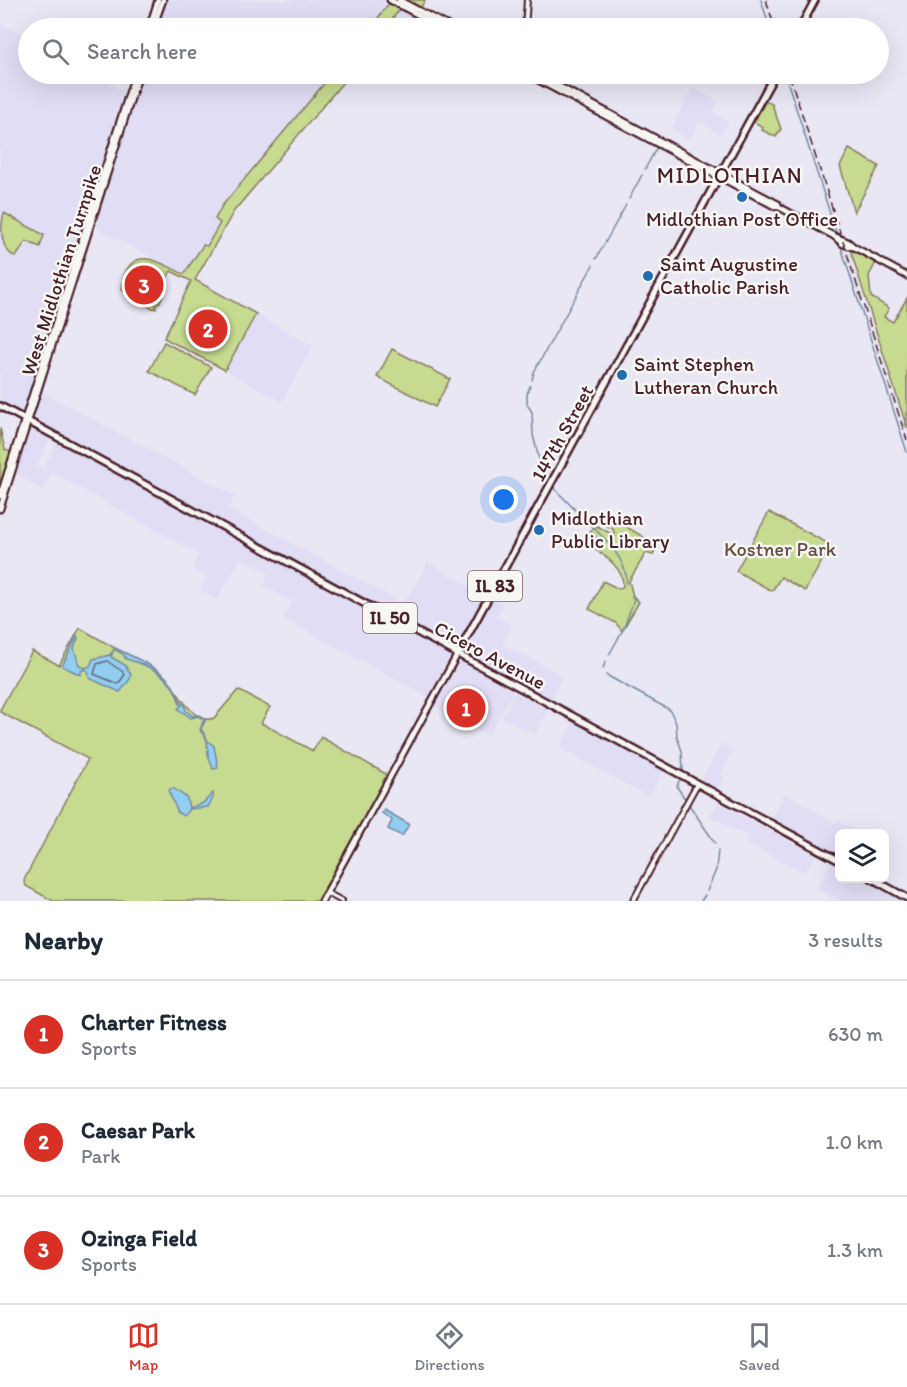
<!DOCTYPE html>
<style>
:root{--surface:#fff;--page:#f2f2f3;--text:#1f2937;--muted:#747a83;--line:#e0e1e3;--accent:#d93025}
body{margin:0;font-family:Itim,sans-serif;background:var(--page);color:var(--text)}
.controls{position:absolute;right:18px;bottom:18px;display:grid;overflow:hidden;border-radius:9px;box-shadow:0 6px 24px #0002}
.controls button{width:54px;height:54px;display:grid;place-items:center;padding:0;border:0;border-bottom:2px solid var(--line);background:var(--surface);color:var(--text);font:30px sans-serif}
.you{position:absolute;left:504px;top:500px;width:21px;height:21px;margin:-15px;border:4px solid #fff;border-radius:50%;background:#1a73e8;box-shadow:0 0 0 9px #1a73e833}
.badge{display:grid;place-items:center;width:39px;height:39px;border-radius:50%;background:var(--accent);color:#fff;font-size:20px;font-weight:700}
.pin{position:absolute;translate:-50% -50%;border:3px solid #fff;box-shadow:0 2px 6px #0006}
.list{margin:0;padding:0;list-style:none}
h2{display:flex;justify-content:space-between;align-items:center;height:78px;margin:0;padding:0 24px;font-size:26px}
h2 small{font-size:20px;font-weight:400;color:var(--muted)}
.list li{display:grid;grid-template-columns:39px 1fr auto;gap:18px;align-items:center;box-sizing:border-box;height:108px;padding:0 24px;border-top:2px solid var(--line)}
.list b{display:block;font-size:22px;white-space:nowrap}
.list p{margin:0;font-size:20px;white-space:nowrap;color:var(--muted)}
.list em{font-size:20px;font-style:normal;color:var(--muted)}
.icon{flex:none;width:33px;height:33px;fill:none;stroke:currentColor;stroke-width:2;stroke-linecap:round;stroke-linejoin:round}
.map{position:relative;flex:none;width:907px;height:901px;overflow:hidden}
.search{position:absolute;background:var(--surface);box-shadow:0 6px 24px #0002;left:18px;right:18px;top:18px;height:66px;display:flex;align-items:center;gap:15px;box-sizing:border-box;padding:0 21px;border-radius:33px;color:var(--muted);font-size:22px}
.sheet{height:402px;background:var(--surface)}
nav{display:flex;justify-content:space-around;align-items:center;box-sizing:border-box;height:84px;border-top:2px solid var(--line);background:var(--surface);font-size:16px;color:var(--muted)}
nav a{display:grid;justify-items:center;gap:3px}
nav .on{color:var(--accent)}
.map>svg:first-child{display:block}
</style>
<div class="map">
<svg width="907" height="901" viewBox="0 0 907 901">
<rect width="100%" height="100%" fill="#e9e7f4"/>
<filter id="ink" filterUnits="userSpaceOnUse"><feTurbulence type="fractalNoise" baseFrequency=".0167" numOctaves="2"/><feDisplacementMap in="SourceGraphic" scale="12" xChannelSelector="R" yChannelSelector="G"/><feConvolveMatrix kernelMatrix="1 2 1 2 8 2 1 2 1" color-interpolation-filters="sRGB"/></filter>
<g filter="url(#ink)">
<g fill="#e0ddf5">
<path d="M166,0H384L390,3L370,28H157Z"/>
<path d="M402,8L415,15V19L410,28L392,20Z"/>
<path d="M0,23L28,38V74H92L127,93L23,414L0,401Z"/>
<path d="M142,74H332L222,206L221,222L207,247L202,245L184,275L93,226Z"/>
<path d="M693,88L718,102L713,112L728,122L721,134L699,122L690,140L671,129Z"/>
<path d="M256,314L313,346L282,402L225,370Z"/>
<path d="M39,390L235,496L229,509L404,604L428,562L485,595L428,697L283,618L292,602L263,586L269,573L241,558L217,600L200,590L207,577L192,568L199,554L52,473L42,490L14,473L29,428H32L51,438L37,465L43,468L60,436L31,419Z"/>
<path d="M492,598L503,603L496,617L512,625L503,644L563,676L550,701L466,655L464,649Z"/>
<path d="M461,661L514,691L488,735L433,705L457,662Z"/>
<path d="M515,692L548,709L535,735L502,717Z"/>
<path d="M574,721L664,769L649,797L559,748Z"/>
<path d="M721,744L734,750L721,774L725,776L717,791L700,782Z"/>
<path d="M785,793L835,823L837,820L861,833L840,834L839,858L770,820Z"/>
<path d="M718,803L815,855L805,873L746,843L749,837L710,817Z"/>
<path d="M832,861L839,865L840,878L864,879L905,901H841L817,888Z"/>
</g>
<g fill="#c6da90" stroke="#887c5e" stroke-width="1.5">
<path d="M392,0H425L420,9L406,2L392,19L409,28H370Z"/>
<path d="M332,74H350L234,211L195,280L256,314L225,370L164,338L191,281L171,271L165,282L167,283L160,302L156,305V309C145,308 137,298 128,291L126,293L122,290C123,285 122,281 124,276C136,243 165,266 184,274L203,245L207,246L220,223L215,219L222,206Z"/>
<path d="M766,101L772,104L781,129L776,137L762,130L763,127L754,122Z"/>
<path d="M849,149L879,166L854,212L840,166Z"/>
<path d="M4,213L44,235L40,247L26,241L16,257C0,251 0,228 4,213Z"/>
<path d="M850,249L876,262L869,276L871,297L889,308L884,317L893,322L907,298V428Z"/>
<path d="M164,342L211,367L195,395L149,371Z"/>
<path d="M392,349L450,379L435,407L377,377Z"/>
<path d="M0,428L5,450L12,452L0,491Z"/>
<path d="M769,512L831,545L805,591L781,577L772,591L736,571Z"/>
<path d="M608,522L620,523L657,545L653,555L646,553L629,581L633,596L639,602L622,631L616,623L589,609L603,581L619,589L623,586C624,568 605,556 592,547L596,544V537L590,531L597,526L615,536L613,529L607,526Z"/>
<path d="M80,628C99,639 117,649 135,660C146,666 158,669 167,679C178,691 194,726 214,718L238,690L270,707L261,723L313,751L321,737L386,774L387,778L320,901H53L26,886L24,881L25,878L88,759L0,712V710L32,651L59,665Z"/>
</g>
<g fill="#91cef1" stroke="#7588a2" stroke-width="1.5">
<path d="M77,636L78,638L74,648L79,665L85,668L90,666L93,659L110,655L115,648C133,657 154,665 168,679C176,687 177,701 185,706L186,711L193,716L199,715L206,719L201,729L208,741L214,746L218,768L213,769L208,755L207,740L200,730L204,719L198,716L191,718L178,709L181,706C178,701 179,698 176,693C167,674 145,664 126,659L123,654L114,649L111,657L125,665L131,674L130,679L120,692L89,678L88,671L85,669L81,671V675L62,666Z"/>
<path d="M173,788L187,798L189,808L203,803L213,793V798L208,807L189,809L184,816L178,813L169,792L170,789Z"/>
<path d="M384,810L409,824L403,835H400L388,829L392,820L382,813Z"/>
</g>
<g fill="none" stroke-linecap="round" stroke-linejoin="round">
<path stroke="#66657a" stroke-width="1.5" d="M107,661L123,672L124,676L118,684L94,674L97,664Z"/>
<g stroke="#7588a2" stroke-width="1.5">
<path d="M761,0L770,28"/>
<path d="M785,74L836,232"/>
<path d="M645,169L657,147"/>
<path d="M629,199L642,175"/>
<path d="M840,244L907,452"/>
<path d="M596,259L626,205"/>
<path d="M532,380L534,372L593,265"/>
<path d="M530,386L527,394V404L532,412L533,435L540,463"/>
<path d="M540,470L543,479L547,483"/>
<path d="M552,486L585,520"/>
<path d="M588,523C605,538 627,559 627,584"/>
<path d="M609,655L624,628L634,599L632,596"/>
<path d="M603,668L606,661"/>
<path d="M606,675L670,710L676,723L677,737L682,751L683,771"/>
<path d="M679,781L677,787L715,843"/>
<path d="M707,891L716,870L718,850"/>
<path d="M701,901L705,895"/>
</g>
<g stroke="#4a1f2b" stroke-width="8">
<g id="tertiary">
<path d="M525,28L527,0"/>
<path d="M327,893L342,901"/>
<path d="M633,901L697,784"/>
</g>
</g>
<g stroke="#4a1f2b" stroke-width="9">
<g id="secondary">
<path d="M390,0L443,28"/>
<path d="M399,0L452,28"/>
<path d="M149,28L158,0"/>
<path d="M153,28L163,0"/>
<path d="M527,74L776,207H779L834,236L848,242L854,247L907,276"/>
<path d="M536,74L778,204L779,207"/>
<path d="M834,236L843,244L852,247"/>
<path d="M0,496L135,74"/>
<path d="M0,509L139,74"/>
<path d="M322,901L457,655"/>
</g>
</g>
<g stroke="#4a1f2b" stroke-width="10">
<g id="primary">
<path d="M800,28L815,0"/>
<path d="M0,406L840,861"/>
<path d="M457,655L775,74"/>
<path d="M871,878L907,898"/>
</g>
</g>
<use href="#tertiary" stroke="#f6f6f2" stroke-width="4"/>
<use href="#secondary" stroke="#f6f6f2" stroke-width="4.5"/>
<use href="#primary" stroke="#f6f6f2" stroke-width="5"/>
<g stroke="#4a1f2b" stroke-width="1.5" stroke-dasharray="9 4.5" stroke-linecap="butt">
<path d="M766,0L775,28"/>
<path d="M789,74L907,440"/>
</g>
</g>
</g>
<g fill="#1f6fb2" stroke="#f6f6f2" stroke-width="2">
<circle cx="742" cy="197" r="6"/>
<circle cx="648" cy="276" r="6"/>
<circle cx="622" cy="375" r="6"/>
<circle cx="539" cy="530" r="6"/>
</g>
<g text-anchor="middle" stroke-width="5" stroke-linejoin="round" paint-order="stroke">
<g fill="#f6f6f2" stroke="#7e6067" stroke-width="1.5">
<rect x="468" y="571" width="54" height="30" rx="4.5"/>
<rect x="363" y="603" width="54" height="30" rx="4.5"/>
</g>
<g font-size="18" font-weight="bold" fill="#4a1f2b">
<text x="495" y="592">IL 83</text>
<text x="390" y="624">IL 50</text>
</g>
<g font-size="20" fill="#4a1f2b" stroke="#f6f6f2" text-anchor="start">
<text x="742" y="226" text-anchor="middle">Midlothian Post Office</text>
<text x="660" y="271">Saint Augustine<tspan x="660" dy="23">Catholic Parish</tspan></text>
<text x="634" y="371">Saint Stephen<tspan x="634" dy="23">Lutheran Church</tspan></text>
<text x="551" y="525">Midlothian<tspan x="551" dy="23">Public Library</tspan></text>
</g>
<g font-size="20" fill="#4a1f2b" stroke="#f6f6f2">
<text transform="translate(61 270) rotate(-72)" y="7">West Midlothian Turnpike</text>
<text transform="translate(562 433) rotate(-61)" y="7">147th Street</text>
<text transform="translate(490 655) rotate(28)" y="7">Cicero Avenue</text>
</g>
<g font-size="20" fill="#694e44" stroke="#f6f6f2">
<text x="780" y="556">Kostner Park</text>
</g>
<g font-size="22" letter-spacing="1.5" fill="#4a1f2b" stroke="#f6f6f2">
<text x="730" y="183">MIDLOTHIAN</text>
</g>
</g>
</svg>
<div class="controls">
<button><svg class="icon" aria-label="layers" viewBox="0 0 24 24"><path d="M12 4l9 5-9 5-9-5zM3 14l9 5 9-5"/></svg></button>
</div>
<div class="you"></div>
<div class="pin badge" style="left:466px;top:708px">1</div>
<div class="pin badge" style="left:208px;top:329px">2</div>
<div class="pin badge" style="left:144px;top:285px">3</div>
<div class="search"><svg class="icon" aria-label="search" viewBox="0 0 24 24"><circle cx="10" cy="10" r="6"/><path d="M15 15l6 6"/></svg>Search here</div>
</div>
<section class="sheet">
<h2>Nearby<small>3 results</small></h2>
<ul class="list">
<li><span class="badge">1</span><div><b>Charter Fitness</b><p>Sports</p></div><em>630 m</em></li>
<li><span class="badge">2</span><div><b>Caesar Park</b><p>Park</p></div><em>1.0 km</em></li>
<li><span class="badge">3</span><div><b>Ozinga Field</b><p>Sports</p></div><em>1.3 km</em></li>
</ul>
</section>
<nav>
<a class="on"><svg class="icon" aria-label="map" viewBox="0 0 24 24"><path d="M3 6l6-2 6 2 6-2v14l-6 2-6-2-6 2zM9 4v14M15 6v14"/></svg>Map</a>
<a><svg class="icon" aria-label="directions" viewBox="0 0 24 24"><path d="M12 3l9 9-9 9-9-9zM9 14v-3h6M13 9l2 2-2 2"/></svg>Directions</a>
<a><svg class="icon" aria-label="saved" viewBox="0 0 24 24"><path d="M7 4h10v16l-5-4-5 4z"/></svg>Saved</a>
</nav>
